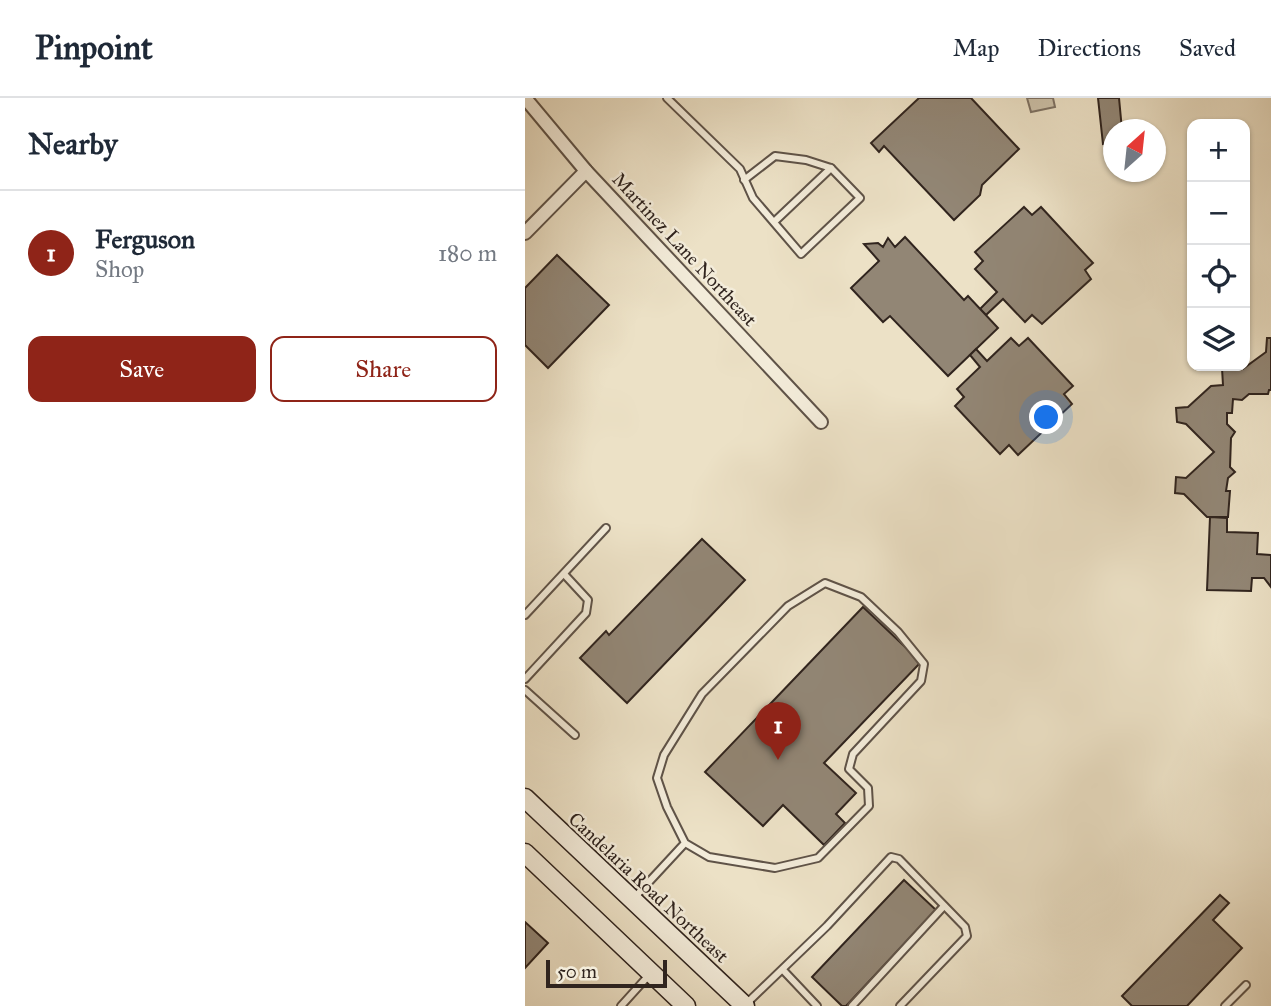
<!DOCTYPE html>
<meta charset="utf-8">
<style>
:root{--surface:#fff;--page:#f6f6f7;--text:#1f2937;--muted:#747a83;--line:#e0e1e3;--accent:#8f2418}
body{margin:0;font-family:"IM FELL Great Primer",serif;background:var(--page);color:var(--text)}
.controls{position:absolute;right:21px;top:21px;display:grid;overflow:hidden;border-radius:14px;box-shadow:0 2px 5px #0004}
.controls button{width:63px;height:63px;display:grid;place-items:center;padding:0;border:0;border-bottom:2px solid var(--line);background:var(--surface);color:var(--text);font:35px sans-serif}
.compass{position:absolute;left:578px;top:21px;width:63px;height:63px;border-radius:50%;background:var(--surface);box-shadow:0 2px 5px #0004;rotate:27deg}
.scale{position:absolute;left:21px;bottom:18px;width:121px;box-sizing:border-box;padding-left:7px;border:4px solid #30241e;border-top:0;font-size:19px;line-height:24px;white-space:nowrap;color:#30241e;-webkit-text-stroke:5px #f3ecda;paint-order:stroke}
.you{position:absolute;left:522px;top:320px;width:24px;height:24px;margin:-18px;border:5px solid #fff;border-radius:50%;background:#1a73e8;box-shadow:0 0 0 10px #1a73e833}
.badge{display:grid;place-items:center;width:46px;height:46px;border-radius:50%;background:var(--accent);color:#fff;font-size:23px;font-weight:700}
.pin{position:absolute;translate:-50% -58px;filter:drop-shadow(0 2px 4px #0008)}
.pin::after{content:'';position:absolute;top:37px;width:24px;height:21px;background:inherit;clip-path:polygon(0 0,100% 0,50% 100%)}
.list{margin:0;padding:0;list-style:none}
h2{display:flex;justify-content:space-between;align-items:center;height:91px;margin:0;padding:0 28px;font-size:30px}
h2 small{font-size:23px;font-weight:400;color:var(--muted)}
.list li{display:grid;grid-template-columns:46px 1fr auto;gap:21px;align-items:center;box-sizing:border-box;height:126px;padding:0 28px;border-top:2px solid var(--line)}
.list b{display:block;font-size:26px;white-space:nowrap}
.list p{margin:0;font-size:23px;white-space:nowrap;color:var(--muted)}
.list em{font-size:23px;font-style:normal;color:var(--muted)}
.actions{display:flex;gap:14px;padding:21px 28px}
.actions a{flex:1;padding:16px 0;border:2px solid var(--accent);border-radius:14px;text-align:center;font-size:24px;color:var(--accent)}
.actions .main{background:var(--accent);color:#fff}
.icon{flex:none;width:38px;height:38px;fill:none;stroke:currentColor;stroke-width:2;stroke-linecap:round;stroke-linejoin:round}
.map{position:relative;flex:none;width:746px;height:908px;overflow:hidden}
header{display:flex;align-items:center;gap:42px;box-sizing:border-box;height:98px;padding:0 35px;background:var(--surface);border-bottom:2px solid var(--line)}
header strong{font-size:33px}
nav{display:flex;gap:38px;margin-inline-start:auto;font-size:24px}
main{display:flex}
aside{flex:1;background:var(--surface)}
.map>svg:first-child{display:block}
</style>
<header>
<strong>Pinpoint</strong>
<nav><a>Map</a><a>Directions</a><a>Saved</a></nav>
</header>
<main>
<aside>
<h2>Nearby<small></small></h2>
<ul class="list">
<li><span class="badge">1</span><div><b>Ferguson</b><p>Shop</p></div><em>180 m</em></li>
</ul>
<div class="actions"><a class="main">Save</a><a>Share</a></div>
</aside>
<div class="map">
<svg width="746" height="908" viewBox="0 0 746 908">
<rect width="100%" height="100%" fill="#ece1c6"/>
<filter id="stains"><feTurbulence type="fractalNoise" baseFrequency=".00286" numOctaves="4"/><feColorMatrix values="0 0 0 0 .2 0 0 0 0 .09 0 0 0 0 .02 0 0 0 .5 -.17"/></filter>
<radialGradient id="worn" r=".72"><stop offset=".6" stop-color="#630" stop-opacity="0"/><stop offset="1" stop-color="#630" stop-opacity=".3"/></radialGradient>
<path fill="#ccc1a9" stroke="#7e7264" stroke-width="2" d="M502,0H528L530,9L506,14Z"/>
<g fill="#928675" stroke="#30241e" stroke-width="2">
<path d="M394,0H446L494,51L457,87L455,97L429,122L359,48L354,54L346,45Z"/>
<path d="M573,0H594L597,32H589V44L578,46Z"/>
<path d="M499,109L507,117L516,109L568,165L560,172L566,181L517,226L507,217L500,224L478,201L461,217L455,211L472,194L450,171L458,163L450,154Z"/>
<path d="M380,139L439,202L443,198L473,230L423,278L365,218L358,224L326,190L354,163L339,146L353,145L358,149L363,140L370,149Z"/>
<path d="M32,157L84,207L23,270L0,247V190Z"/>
<path d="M486,240L494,248L503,240L548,288L539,296L547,306L493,357L484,347L475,356L430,308L439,299L432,291L455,269L445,257L451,251L462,263Z"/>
<path d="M742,240H746V292H744L743,296H724L717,302L708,301L707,315H702V326L710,334L706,340L705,369L710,374L703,380L701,393H705L703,419H682L659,396L650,395L651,379L661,380L689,354L661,326L652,324L651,310L663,309L686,288L698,287L697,270L719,268V270L741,254Z"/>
<path d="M685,419L702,420V434L733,435L732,456L746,457V489L739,480H727L726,493L682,492Z"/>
<path d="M177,441L220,482L102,605L55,560L81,533L84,537Z"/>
<path d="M338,509L396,564L299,665L331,695L311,716L320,725L299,747L258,707L238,728L180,674Z"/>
<path d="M379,782L411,812L321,908H317L287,879Z"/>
<path d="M695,797L704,805L688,822L717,850L662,908H607L597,898Z"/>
<path d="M0,824L23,845L0,870Z"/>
</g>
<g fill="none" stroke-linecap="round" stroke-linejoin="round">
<g stroke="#5f5348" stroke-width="10">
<g id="lane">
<path d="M142,0L215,71L228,100L276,156L335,100L306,70L249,124"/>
<path d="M219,82L250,58L281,62L306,70"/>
<path d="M0,517L81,430"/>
<path d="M0,581L61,515L63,502L39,476"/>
<path d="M0,592L50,637"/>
<path d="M109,800L160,745L142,709L132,680L139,657L177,596L263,508L300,485L336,499L373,534L399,566L396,583L328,656L324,671L343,690L344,708L293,760L250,770L184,759L160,745"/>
<path d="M258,872L292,908"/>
<path d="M221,906L302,828L366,759L374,761L440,829L442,838L375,908"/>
<path d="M96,908L125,876"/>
<path d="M327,908L419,808"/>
<path d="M700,908L721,887"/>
</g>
</g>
<g stroke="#5f5348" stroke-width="16">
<g id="street">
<path d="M0,0L61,73L296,324"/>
<path d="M0,135L61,73"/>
</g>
</g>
<g stroke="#30241e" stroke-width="21">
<g id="secondary">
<path d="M0,700L220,908"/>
<path d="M0,755L161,908"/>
</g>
</g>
<use href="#lane" stroke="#f3ecda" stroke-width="6"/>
<use href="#street" stroke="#f3ecda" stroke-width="12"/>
<use href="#secondary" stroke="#f3ecda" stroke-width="18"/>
</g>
<g text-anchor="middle" stroke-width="5" stroke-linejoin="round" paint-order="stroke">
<g font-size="19" fill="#30241e" stroke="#f3ecda">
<text transform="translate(160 151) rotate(47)" y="7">Martinez Lane Northeast</text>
<text transform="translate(124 789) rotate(43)" y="7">Candelaria Road Northeast</text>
</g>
</g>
<rect width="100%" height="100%" filter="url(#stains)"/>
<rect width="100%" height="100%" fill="url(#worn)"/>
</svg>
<div class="controls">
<button>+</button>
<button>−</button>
<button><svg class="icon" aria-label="locate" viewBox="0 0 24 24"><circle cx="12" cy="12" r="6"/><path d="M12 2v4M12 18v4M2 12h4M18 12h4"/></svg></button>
<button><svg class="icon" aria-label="layers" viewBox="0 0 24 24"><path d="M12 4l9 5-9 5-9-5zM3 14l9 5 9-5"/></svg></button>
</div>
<svg class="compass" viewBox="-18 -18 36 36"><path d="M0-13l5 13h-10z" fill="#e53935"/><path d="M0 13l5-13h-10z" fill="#747a83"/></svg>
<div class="scale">50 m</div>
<div class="you"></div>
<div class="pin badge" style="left:253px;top:662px">1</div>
</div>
</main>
